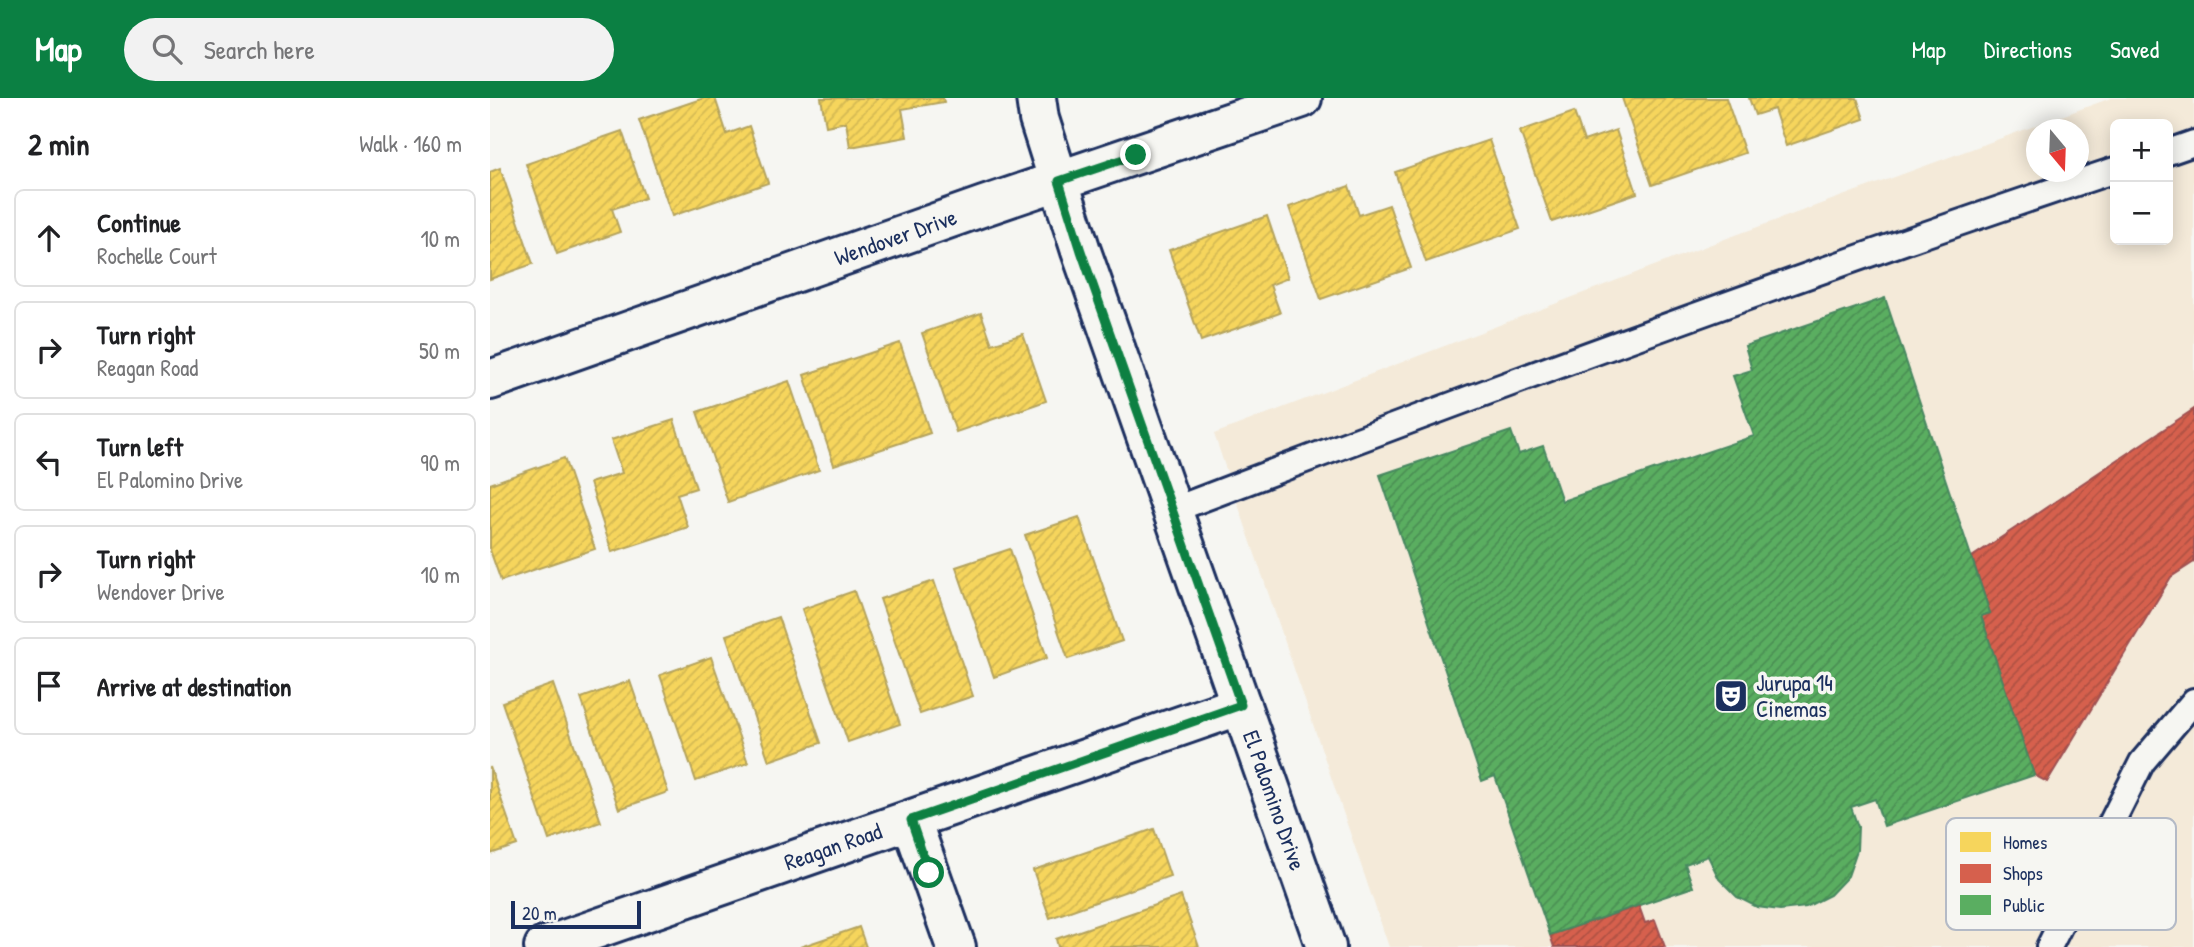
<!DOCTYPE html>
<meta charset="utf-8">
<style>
:root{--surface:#fff;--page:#f2f2f2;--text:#202124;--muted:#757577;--line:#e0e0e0;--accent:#0b8043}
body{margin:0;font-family:"Patrick Hand",sans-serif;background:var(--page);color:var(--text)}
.controls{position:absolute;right:21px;top:21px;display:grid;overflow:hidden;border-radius:10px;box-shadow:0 4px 18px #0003}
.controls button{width:63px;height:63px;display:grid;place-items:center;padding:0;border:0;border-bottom:2px solid var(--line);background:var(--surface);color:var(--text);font:35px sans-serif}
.compass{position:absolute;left:1536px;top:21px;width:63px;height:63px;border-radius:50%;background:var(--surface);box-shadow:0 4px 18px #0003;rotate:161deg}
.scale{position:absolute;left:21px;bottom:18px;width:130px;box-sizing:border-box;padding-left:7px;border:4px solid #1b2f5e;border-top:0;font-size:19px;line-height:24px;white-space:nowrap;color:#1b2f5e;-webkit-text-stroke:5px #f6f6f2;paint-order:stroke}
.stop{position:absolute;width:21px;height:21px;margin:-16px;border:5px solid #0b8043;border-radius:50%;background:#fff}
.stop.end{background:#0b8043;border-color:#fff;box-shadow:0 2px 7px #0008}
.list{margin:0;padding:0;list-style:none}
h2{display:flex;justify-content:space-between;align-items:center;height:91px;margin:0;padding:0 28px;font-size:30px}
h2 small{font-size:23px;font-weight:400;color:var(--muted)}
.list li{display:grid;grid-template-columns:46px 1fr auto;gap:21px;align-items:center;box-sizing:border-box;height:98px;margin:0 14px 14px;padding:0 14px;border:2px solid var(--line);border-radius:10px}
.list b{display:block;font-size:26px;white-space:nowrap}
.list p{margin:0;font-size:23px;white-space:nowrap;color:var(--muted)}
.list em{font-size:23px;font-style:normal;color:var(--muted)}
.icon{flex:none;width:38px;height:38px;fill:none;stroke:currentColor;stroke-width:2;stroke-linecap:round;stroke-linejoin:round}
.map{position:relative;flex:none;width:1704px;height:849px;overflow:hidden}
header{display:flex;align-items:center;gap:42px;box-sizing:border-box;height:98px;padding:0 35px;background:var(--accent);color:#fff}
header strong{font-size:33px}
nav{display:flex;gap:38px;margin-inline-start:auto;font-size:24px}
.search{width:490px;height:63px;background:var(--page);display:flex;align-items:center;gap:18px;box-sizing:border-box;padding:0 24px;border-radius:38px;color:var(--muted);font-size:26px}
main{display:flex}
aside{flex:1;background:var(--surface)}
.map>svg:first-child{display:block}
</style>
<header>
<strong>Map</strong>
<div class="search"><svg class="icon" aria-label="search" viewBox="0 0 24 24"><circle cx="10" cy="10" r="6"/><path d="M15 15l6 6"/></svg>Search here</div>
<nav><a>Map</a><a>Directions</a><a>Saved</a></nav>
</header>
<main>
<aside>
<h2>2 min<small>Walk · 160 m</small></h2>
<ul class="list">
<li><svg class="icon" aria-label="ahead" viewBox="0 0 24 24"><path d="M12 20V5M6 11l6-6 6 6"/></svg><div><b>Continue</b><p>Rochelle Court</p></div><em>10 m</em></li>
<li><svg class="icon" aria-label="right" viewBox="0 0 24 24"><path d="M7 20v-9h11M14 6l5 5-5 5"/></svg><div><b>Turn right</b><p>Reagan Road</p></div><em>50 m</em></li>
<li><svg class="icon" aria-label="left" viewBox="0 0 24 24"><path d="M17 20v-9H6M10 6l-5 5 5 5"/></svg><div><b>Turn left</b><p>El Palomino Drive</p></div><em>90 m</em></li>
<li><svg class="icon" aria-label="right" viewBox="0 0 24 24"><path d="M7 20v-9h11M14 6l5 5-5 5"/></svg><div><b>Turn right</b><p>Wendover Drive</p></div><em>10 m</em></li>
<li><svg class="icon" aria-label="arrive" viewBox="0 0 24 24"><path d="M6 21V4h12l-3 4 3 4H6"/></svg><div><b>Arrive at destination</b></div></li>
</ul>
</aside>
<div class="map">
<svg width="1704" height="849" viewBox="0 0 1704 849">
<defs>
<pattern id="homes-hatch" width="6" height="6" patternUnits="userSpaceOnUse" patternTransform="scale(1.75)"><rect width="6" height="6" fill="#f6d55c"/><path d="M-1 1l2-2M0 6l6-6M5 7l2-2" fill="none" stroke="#d2b752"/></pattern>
<pattern id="shops-hatch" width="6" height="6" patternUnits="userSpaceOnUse" patternTransform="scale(1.75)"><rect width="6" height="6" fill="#d6604d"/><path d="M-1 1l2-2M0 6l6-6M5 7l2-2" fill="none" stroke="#ad5043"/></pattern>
<pattern id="public-hatch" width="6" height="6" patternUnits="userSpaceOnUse" patternTransform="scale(1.75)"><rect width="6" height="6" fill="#5aae61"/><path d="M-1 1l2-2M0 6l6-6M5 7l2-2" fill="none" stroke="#4a8e53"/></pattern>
</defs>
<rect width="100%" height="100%" fill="#f6f6f2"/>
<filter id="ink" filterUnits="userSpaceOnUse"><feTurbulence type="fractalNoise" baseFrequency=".0143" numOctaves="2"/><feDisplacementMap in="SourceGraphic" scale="14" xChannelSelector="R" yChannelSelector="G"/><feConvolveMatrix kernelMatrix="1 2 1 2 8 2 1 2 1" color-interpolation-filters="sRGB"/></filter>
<g filter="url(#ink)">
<path fill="#f4ead9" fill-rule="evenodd" d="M1621,0H1704V849H899L724,336L1232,142ZM1625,26H1678V142H1625ZM1546,32H1588V74H1546Z"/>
<g fill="url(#homes-hatch)" stroke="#b4a35d" stroke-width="2">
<path d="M214,0H225L237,36L259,28L278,85L182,118L149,22Z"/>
<path d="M331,0H453L454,4L412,11L417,39L360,49L356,24L336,28Z"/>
<path d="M1132,0H1236L1255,55L1162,87Z"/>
<path d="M1259,0H1367L1374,21L1296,48L1284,11L1265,17Z"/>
<path d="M1084,14L1094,43L1126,32L1147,95L1062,124L1030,33Z"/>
<path d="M132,33L155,100L122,111L130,134L67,156L36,66Z"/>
<path d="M999,42L1030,131L936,164L905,74Z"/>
<path d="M10,70L43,166L0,181V74Z"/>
<path d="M859,88L869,117L899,107L921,170L831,201L799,109Z"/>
<path d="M777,118L798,180L780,187L790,215L711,243L679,152Z"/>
<path d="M491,215L502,246L533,236L556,303L466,334L432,235Z"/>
<path d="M410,245L440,335L344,367L314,277Z"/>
<path d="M299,283L329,372L238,404L207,314Z"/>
<path d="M184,322L206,390L187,396L198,429L122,454L100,385L132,375L121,342Z"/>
<path d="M74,360L105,451L11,483L0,452V386Z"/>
<path d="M589,419L632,543L578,561L535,437Z"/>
<path d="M520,451L557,560L504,579L466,469Z"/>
<path d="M444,483L483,598L430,616L390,501Z"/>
<path d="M364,493L410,626L358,644L312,511Z"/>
<path d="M288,519L331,645L279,663L236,537Z"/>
<path d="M221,559L258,665L206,683L170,577Z"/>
<path d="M140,583L178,694L129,711L91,600Z"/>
<path d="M63,586L111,724L59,742L12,604Z"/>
<path d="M0,669L27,747L0,756Z"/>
<path d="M664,731L680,778L560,820L543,772Z"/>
<path d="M691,798L709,849H568L566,841Z"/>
<path d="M369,829L376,849H310Z"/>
</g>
<g fill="url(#shops-hatch)" stroke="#9e5152" stroke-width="2">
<path d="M1704,311V464L1681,479L1557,684L1544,677L1491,518L1500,515L1482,459Z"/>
<path d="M1149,808L1155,825L1165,822L1175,849H1064L1060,837Z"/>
</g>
<path fill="url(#public-hatch)" stroke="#478860" stroke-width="2" d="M1395,200L1500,515L1491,518L1544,677L1394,728L1385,701L1361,709L1368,729L1367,752L1358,778L1340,797L1316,809L1290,812L1267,809L1247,799L1229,781L1218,758L1195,766L1203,789L1060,837L1005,678L992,683L890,377L1021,333L1029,356L1053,348L1072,403L1264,338L1243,278L1262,272L1255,248Z"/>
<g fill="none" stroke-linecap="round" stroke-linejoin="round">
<g stroke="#1b2f5e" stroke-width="30">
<g id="service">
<path d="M1678,54L1704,45"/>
<path d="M683,412C995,293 1309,177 1625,72"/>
<path d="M1559,849L1652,664L1704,603"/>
</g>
</g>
<g stroke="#1b2f5e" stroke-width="44">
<g id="minor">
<path id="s1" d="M546,0L549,21L591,153L836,849"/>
<path id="s2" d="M0,282L494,108L812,0"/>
<path d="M421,722L466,849"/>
<path id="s3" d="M54,849L751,607"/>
</g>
</g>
<use href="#service" stroke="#f6f6f2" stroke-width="24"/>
<use href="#minor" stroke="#f6f6f2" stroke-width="38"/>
</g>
</g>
<g fill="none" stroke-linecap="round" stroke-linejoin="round" filter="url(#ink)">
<path stroke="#0b8043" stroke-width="9" d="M439,775L421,722L751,607L591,153L569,83L646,57"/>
</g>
<defs>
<g id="theatre-square" transform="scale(1.75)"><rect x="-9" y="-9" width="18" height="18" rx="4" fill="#1b2f5e" stroke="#f6f6f2"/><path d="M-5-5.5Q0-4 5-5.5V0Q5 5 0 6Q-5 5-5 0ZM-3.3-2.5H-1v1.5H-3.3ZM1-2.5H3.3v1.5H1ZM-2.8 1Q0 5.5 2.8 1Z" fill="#fff"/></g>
</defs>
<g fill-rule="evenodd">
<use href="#theatre-square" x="1241" y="598"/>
</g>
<g text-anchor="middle" stroke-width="7" stroke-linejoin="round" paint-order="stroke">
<g font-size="23" fill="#1b2f5e" stroke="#f6f6f2">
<text dy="8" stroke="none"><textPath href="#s2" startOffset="430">Wendover Drive</textPath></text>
<text dy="8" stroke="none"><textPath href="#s1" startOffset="742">El Palomino Drive</textPath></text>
<text dy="8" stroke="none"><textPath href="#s3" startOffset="306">Reagan Road</textPath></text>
</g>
<g font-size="23" fill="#1b2f5e" stroke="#f6f6f2" text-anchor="start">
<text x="1266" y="593">Jurupa 14<tspan x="1266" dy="26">Cinemas</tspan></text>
</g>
</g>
<rect x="1456" y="720" width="230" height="112" rx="10" fill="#f6f6f2" stroke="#b4bac6" stroke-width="2"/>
<rect x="1470" y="734" width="31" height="20" fill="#f6d55c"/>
<rect x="1470" y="766" width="31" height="19" fill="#d6604d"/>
<rect x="1470" y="797" width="31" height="20" fill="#5aae61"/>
<g font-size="19" fill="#1b2f5e">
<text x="1513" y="751">Homes</text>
<text x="1513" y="782">Shops</text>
<text x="1513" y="814">Public</text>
</g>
</svg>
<div class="controls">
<button>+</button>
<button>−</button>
</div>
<svg class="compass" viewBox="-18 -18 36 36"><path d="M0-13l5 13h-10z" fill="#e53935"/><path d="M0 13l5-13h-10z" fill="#757577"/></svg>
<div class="scale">20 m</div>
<div class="stop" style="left:439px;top:775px"></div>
<div class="stop end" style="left:646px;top:57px"></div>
</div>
</main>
